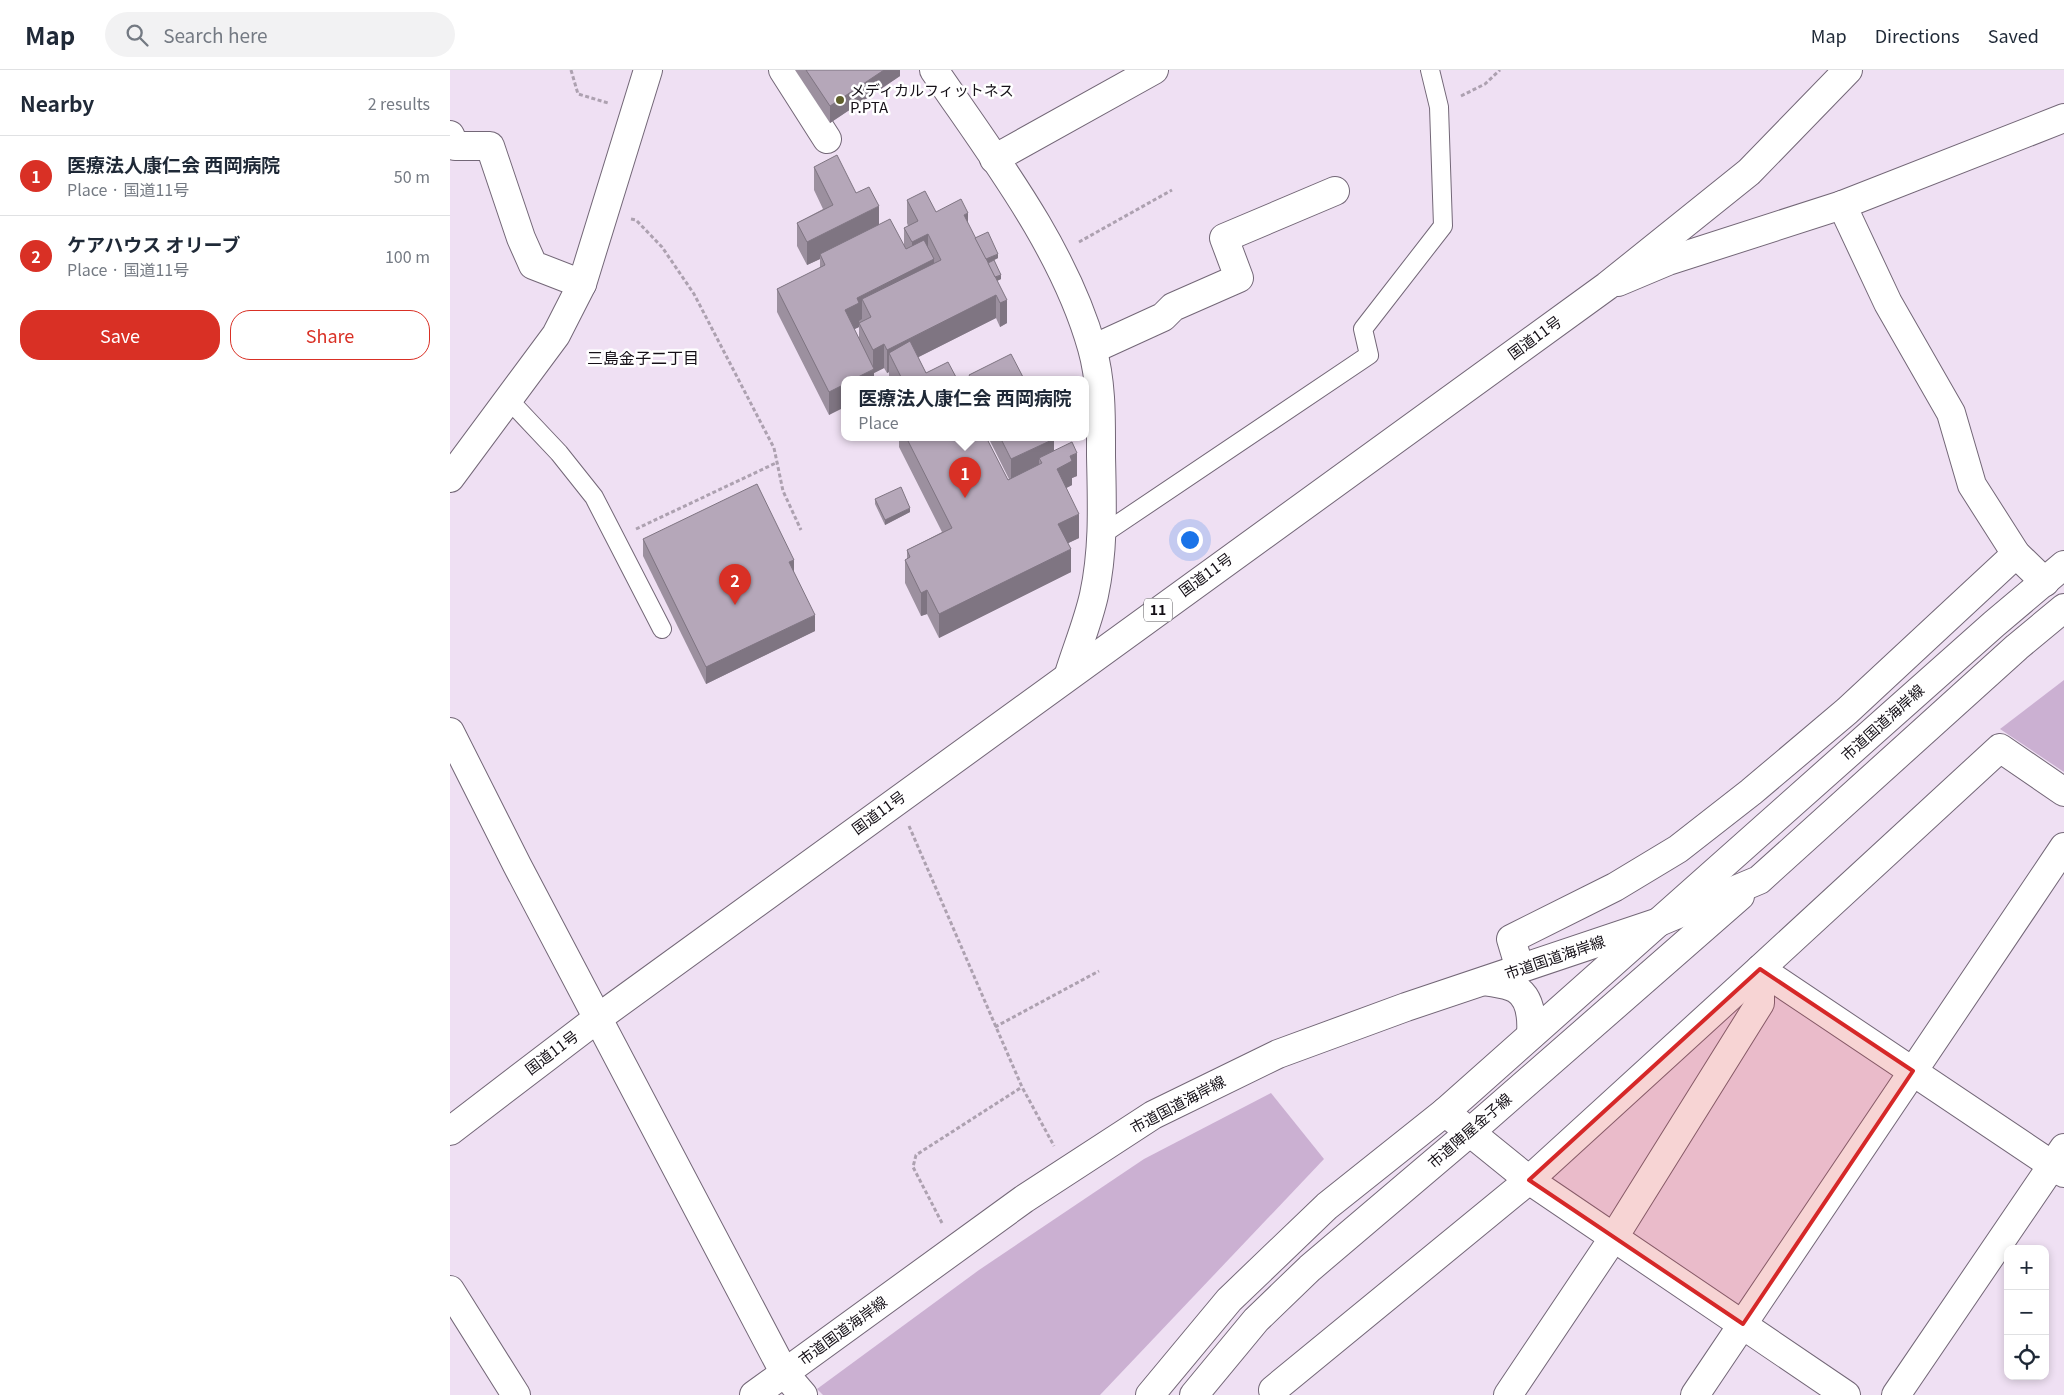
<!DOCTYPE html>
<meta charset="utf-8">
<style>
:root{--surface:#fff;--page:#f2f2f3;--text:#1f2937;--muted:#747a83;--line:#e0e1e3;--accent:#d93025}
body{margin:0;font-family:Georgia,"Noto Sans JP",serif;background:var(--page);color:var(--text)}
.controls{position:absolute;right:15px;bottom:15px;display:grid;overflow:hidden;border-radius:10px;box-shadow:0 2px 8px #0003}
.controls button{width:45px;height:45px;display:grid;place-items:center;padding:0;border:0;border-bottom:1px solid var(--line);background:var(--surface);color:var(--text);font:25px sans-serif}
.you{position:absolute;left:739px;top:469px;width:18px;height:18px;margin:-12px;border:4px solid #fff;border-radius:50%;background:#1a73e8;box-shadow:0 0 0 8px #1a73e833}
.badge{display:grid;place-items:center;width:32px;height:32px;border-radius:50%;background:var(--accent);color:#fff;font-size:16px;font-weight:700}
.pin{position:absolute;translate:-50% -41px;filter:drop-shadow(0 1px 2px #0008)}
.pin::after{content:'';position:absolute;top:26px;width:18px;height:15px;background:inherit;clip-path:polygon(0 0,100% 0,50% 100%)}
.popup{position:absolute;left:391px;top:306px;width:248px;height:65px;box-sizing:border-box;display:grid;place-content:center;border-radius:10px;background:var(--surface);filter:drop-shadow(0 1px 4px #0005);font-size:16px;white-space:nowrap;color:var(--muted)}
.popup b{font-size:19px;color:var(--text)}
.popup::after{content:'';position:absolute;left:50%;top:100%;margin-left:-10px;border:10px solid transparent;border-top-color:var(--surface)}
.list{margin:0;padding:0;list-style:none}
h2{display:flex;justify-content:space-between;align-items:center;height:65px;margin:0;padding:0 20px;font-size:21px}
h2 small{font-size:16px;font-weight:400;color:var(--muted)}
.list li{display:grid;grid-template-columns:32px 1fr auto;gap:15px;align-items:center;box-sizing:border-box;height:80px;padding:0 20px;border-top:1px solid var(--line)}
.list b{display:block;font-size:19px;white-space:nowrap}
.list p{margin:0;font-size:16px;white-space:nowrap;color:var(--muted)}
.list em{font-size:16px;font-style:normal;color:var(--muted)}
.actions{display:flex;gap:10px;padding:15px 20px}
.actions a{flex:1;padding:11px 0;border:1px solid var(--accent);border-radius:20px;text-align:center;font-size:18px;color:var(--accent)}
.actions .main{background:var(--accent);color:#fff}
.icon{flex:none;width:28px;height:28px;fill:none;stroke:currentColor;stroke-width:2;stroke-linecap:round;stroke-linejoin:round}
.map{position:relative;flex:none;width:1614px;height:1325px;overflow:hidden}
header{display:flex;align-items:center;gap:30px;box-sizing:border-box;height:70px;padding:0 25px;background:var(--surface);border-bottom:1px solid var(--line)}
header strong{font-size:24px}
nav{display:flex;gap:28px;margin-inline-start:auto;font-size:18px}
.search{width:350px;height:45px;background:var(--page);display:flex;align-items:center;gap:12px;box-sizing:border-box;padding:0 18px;border-radius:28px;color:var(--muted);font-size:19px}
main{display:flex}
aside{flex:1;background:var(--surface)}
.map>svg:first-child{display:block}
</style>
<header>
<strong>Map</strong>
<div class="search"><svg class="icon" aria-label="search" viewBox="0 0 24 24"><circle cx="10" cy="10" r="6"/><path d="M15 15l6 6"/></svg>Search here</div>
<nav><a>Map</a><a>Directions</a><a>Saved</a></nav>
</header>
<main>
<aside>
<h2>Nearby<small>2 results</small></h2>
<ul class="list">
<li><span class="badge">1</span><div><b>医療法人康仁会 西岡病院</b><p>Place · 国道11号</p></div><em>50 m</em></li>
<li><span class="badge">2</span><div><b>ケアハウス オリーブ</b><p>Place · 国道11号</p></div><em>100 m</em></li>
</ul>
<div class="actions"><a class="main">Save</a><a>Share</a></div>
</aside>
<div class="map">
<svg width="1614" height="1325" viewBox="0 0 1614 1325">
<rect width="100%" height="100%" fill="#efe0f3"/>
<g fill="#cbb0d2">
<path d="M1614,610V702L1550,659Z"/>
<path d="M821,1023L874,1089L650,1325H373L367,1319L529,1200L694,1089Z"/>
</g>
<g fill="none" stroke-linecap="round" stroke-linejoin="round">
<g stroke="#736777" stroke-width="20">
<g id="lane">
<path d="M58,329L109,383L144,427L212,559"/>
<path d="M653,464L919,285L913,259L993,156L989,37L980,0"/>
</g>
</g>
<g stroke="#736777" stroke-width="30">
<g id="street">
<path d="M333,0L377,69"/>
<path d="M484,0C542,85 614,178 642,278C652,313 651,350 651,386C652,433 654,479 644,525C638,552 627,578 619,604"/>
<path d="M0,65L5,76H40L71,168L83,195L132,214"/>
<path d="M544,89L704,0"/>
<path d="M1392,135L1438,233L1501,343L1522,415L1566,484L1595,512"/>
<path d="M1168,212L1218,191L1392,135L1614,48"/>
<path d="M643,279L713,247L723,237L789,208L774,168L885,121"/>
<path d="M0,408L106,265L132,214L198,0"/>
<path d="M0,662L67,795L335,1304L353,1325"/>
<path d="M1070,899L1061,869L1165,817L1228,779L1301,722L1397,641L1566,484"/>
<path d="M995,1042L1079,1110L1396,1325"/>
<path d="M823,1320L1079,1110L1310,899L1614,1103"/>
<path d="M1058,1325L1164,1167L1310,933V899L1550,678L1614,722"/>
<path d="M1245,1325L1614,777"/>
<path d="M1446,1325L1614,1078"/>
</g>
</g>
<g stroke="#736777" stroke-width="30">
<g id="secondary">
<path d="M1035,911C1044,913 1058,914 1066,919C1081,928 1082,950 1081,965"/>
<path d="M0,1220L66,1325"/>
<path d="M304,1325L574,1129L703,1045L828,984L956,937L1209,852L1309,810L1567,577L1614,538"/>
<path d="M700,1325L779,1230L877,1136L995,1042L1544,554L1614,495"/>
<path d="M744,1325L806,1250L860,1198L1019,1063L1290,826"/>
</g>
</g>
<g stroke="#736777" stroke-width="30">
<path id="highway" d="M0,1061L148,948L1157,216L1299,102L1398,0"/>
</g>
<g stroke="#ada1b0" stroke-width="3" stroke-dasharray="4 2.5" stroke-linecap="butt">
<path d="M121,0L128,24L158,33"/>
<path d="M1011,26L1035,14L1050,0"/>
<path d="M181,149L186,150L212,177L244,224L324,378L333,421L351,460"/>
<path d="M629,172L722,120"/>
<path d="M186,459L328,392"/>
<path d="M459,756L572,1017L604,1076"/>
<path d="M545,957L649,901"/>
<path d="M492,1153L463,1097L466,1085L572,1017"/>
</g>
<use href="#lane" stroke="#fff" stroke-width="18"/>
<use href="#street" stroke="#fff" stroke-width="28"/>
<use href="#secondary" stroke="#fff" stroke-width="28"/>
<use href="#highway" stroke="#fff" stroke-width="28"/>
</g>
<g fill="#9c909f" fill-rule="evenodd">
<path d="M345,0H450V6L380,53Z"/>
<path d="M364,97L406,123L429,155L454,176V158L458,156L457,153V130L486,142L518,154L525,168L548,188L544,190L551,209L547,211L557,253L550,257L546,248L468,287L476,303L507,309H440L439,306V302L437,303L434,298L424,303V309L379,345L327,242V219L370,198V189L357,195L347,176V153L373,139L364,120ZM409,257V269L404,259Z"/>
<path d="M449,367H536L558,410L559,409L538,367H603L604,381L627,406L622,408V415L616,418L629,468L618,473L621,502L489,568L477,544L471,546L455,513V490L457,489V480L492,462L449,377Z"/>
<path d="M425,429L460,442L435,455L425,434Z"/>
<path d="M193,469L344,504L365,561L256,614L193,486Z"/>
</g>
<g fill="#7f7582">
<path d="M434,0H450V6L380,53V36Z"/>
<path d="M429,136V159L370,184V189L357,195V172Z"/>
<path d="M518,143V167L514,145Z"/>
<path d="M478,164V188L462,196V172Z"/>
<path d="M548,184V188L534,195V190Z"/>
<path d="M484,189V213L412,229V249L409,251V257L395,264V240L407,228Z"/>
<path d="M551,205V209L540,214V210Z"/>
<path d="M546,225V248L447,298L439,283V302L437,303V280Z"/>
<path d="M557,230V253L550,257V233Z"/>
<path d="M434,274V298L424,303V309H404L423,300V280Z"/>
<path d="M395,314V337L379,345V322Z"/>
<path d="M604,369V392L592,393L589,388V400L561,413V389Z"/>
<path d="M627,383V406L622,408V415L607,423V399L620,386Z"/>
<path d="M460,438V442L435,455V450Z"/>
<path d="M629,444V468L608,478V454Z"/>
<path d="M621,479V502L489,568V544Z"/>
<path d="M344,490V507L339,492Z"/>
<path d="M477,520V544L471,546V523Z"/>
<path d="M365,545V561L256,614V597Z"/>
</g>
<g fill="#b5a7b9" stroke="#7f7582">
<path d="M356,0H434L380,36Z"/>
<path d="M387,85L406,123L419,117L429,136L357,172L347,153L383,135L364,97Z"/>
<path d="M475,121L486,142L511,129L518,143L514,145L557,230L550,233L546,225L437,280L434,274L423,280L409,253L421,247L412,229L491,190L478,164L462,172L454,158L468,151L457,130Z"/>
<path d="M440,149L456,179L474,170L484,189L407,228L409,233L395,240L424,299L404,309H395V314L379,322L327,219L375,195L370,184Z"/>
<path d="M538,162L548,184L536,189L525,168Z"/>
<path d="M544,190L551,205L545,207L538,193Z"/>
<path d="M460,271L476,303L498,292L507,309H452L439,283Z"/>
<path d="M561,284L574,309H521L519,305Z"/>
<path d="M456,367H536L558,410L592,393L589,388L622,372L627,383L620,386L622,391L607,399L629,444L608,454L621,479L489,544L477,520L471,523L455,490L460,487L457,480L502,458Z"/>
<path d="M550,367H603L604,369L561,389Z"/>
<path d="M307,414L344,490L339,492L365,545L256,597L193,469Z"/>
<path d="M451,417L460,438L435,450L425,429Z"/>
</g>
<path fill="#d62828" fill-opacity="0.2" stroke="#d62828" stroke-width="4" stroke-linejoin="round" d="M1310,899L1463,1001L1293,1254L1079,1110Z"/>
<circle fill="#60602d" stroke="#fff" stroke-width="2" cx="390" cy="30" r="5"/>
<g text-anchor="middle" stroke-width="5" stroke-linejoin="round" paint-order="stroke">
<rect fill="#fff" stroke="#5b585d" stroke-width="1" x="694" y="528.5" width="28" height="23" rx="4"/>
<g font-size="14" font-weight="bold" fill="#151017">
<text x="708" y="545">11</text>
</g>
<g font-size="15" fill="#151017" stroke="#fff" text-anchor="start">
<text x="400" y="26">メディカルフィットネス<tspan x="400" dy="17">P.PTA</tspan></text>
</g>
<g font-size="15" fill="#151017" stroke="#fff">
<text transform="translate(1085 268) rotate(-36)" y="5">国道11号</text>
<text transform="translate(756 505) rotate(-36)" y="5">国道11号</text>
<text transform="translate(1433 653) rotate(-42)" y="5">市道国道海岸線</text>
<text transform="translate(429 743) rotate(-36)" y="5">国道11号</text>
<text transform="translate(1105 888) rotate(-19)" y="5">市道国道海岸線</text>
<text transform="translate(102 983) rotate(-37)" y="5">国道11号</text>
<text transform="translate(728 1035) rotate(-28)" y="5">市道国道海岸線</text>
<text transform="translate(1020 1061) rotate(-41)" y="5">市道陣屋金子線</text>
<text transform="translate(393 1261) rotate(-36)" y="5">市道国道海岸線</text>
</g>
<g font-size="16" fill="#151017" stroke="#fff">
<text x="193" y="294">三島金子二丁目</text>
</g>
</g>
</svg>
<div class="controls">
<button>+</button>
<button>−</button>
<button><svg class="icon" aria-label="locate" viewBox="0 0 24 24"><circle cx="12" cy="12" r="6"/><path d="M12 2v4M12 18v4M2 12h4M18 12h4"/></svg></button>
</div>
<div class="you"></div>
<div class="pin badge" style="left:515px;top:428px">1</div>
<div class="popup"><b>医療法人康仁会 西岡病院</b>Place</div>
<div class="pin badge" style="left:285px;top:535px">2</div>
</div>
</main>
